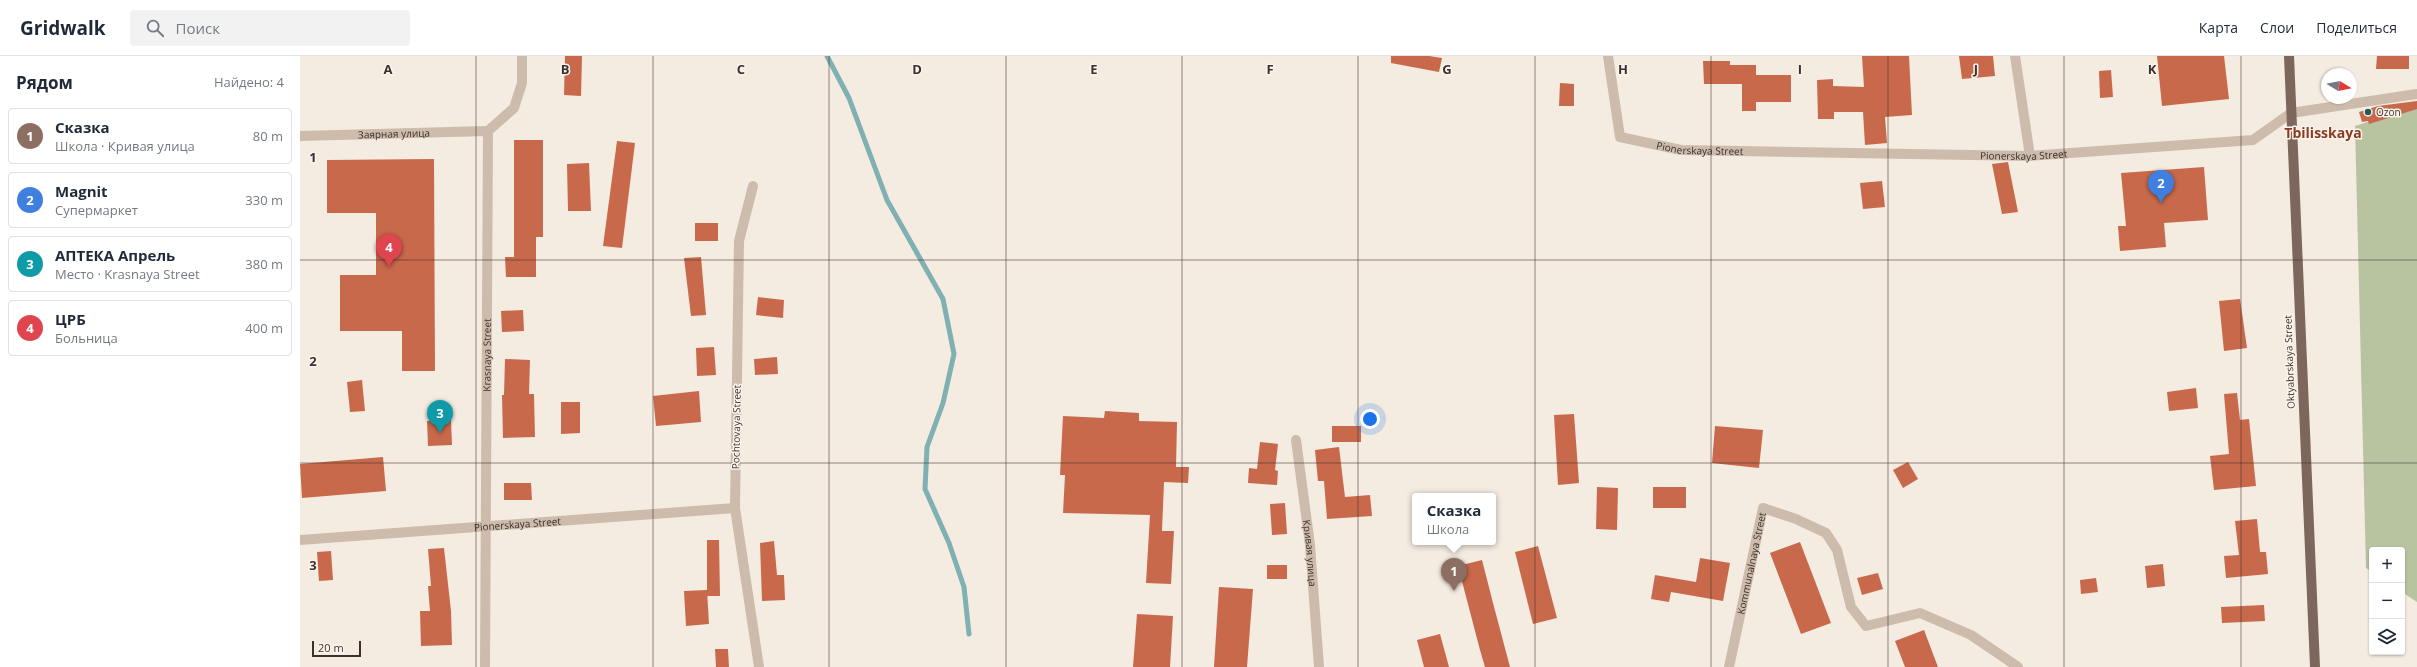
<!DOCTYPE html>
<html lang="ru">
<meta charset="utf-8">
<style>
:root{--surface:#fff;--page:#f2f2f3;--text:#1f2937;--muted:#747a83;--line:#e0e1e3;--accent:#0b8043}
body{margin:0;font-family:"Open Sans",sans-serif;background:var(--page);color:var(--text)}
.controls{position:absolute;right:12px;bottom:12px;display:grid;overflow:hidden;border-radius:4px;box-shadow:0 1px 3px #0004}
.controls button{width:36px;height:36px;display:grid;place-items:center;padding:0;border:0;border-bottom:1px solid var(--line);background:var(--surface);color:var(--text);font:20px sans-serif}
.compass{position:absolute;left:2021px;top:12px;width:36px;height:36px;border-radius:50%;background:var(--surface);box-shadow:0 1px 3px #0004;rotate:100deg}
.scale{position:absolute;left:12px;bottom:10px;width:49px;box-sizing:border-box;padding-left:4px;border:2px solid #3b302b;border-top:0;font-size:11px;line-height:14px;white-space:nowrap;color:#3b302b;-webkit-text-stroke:3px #fbf5ee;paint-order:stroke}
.you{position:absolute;left:1070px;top:363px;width:14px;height:14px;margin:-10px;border:3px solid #fff;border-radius:50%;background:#1a73e8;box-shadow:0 0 0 6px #1a73e833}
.badge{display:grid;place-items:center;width:26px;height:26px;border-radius:50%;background:var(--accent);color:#fff;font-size:13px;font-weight:700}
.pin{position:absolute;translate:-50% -33px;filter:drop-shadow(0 1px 2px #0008)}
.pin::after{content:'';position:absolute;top:21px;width:14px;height:12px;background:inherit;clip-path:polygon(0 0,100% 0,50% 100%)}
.popup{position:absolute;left:1112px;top:437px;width:84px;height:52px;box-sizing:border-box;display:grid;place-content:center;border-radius:4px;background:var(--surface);filter:drop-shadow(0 1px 3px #0005);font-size:13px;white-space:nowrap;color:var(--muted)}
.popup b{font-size:15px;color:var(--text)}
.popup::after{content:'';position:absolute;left:50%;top:100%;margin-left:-8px;border:8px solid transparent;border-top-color:var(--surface)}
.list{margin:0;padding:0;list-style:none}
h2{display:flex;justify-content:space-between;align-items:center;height:52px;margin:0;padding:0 16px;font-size:17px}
h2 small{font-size:13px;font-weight:400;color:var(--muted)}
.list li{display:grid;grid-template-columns:26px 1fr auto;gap:12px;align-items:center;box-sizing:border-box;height:56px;margin:0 8px 8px;padding:0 8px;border:1px solid var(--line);border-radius:4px}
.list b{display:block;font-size:15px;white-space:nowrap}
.list p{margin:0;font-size:13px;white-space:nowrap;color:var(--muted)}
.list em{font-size:13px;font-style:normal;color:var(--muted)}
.icon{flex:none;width:22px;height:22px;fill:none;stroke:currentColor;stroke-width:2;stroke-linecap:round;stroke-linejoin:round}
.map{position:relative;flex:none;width:2117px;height:611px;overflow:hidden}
header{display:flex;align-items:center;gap:24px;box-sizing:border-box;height:56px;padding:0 20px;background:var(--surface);border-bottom:1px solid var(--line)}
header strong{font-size:19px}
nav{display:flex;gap:22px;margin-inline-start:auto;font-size:14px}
.search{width:280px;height:36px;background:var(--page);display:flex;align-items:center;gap:10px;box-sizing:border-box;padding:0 14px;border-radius:4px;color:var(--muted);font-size:15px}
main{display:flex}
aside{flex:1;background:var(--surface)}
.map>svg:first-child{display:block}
</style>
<header>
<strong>Gridwalk</strong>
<div class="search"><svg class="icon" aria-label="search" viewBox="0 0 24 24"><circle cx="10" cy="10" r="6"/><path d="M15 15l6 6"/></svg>Поиск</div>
<nav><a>Карта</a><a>Слои</a><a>Поделиться</a></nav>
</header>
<main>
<aside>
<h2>Рядом<small>Найдено: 4</small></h2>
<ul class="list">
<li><span class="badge" style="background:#8d6e63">1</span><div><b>Сказка</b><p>Школа · Кривая улица</p></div><em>80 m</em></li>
<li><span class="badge" style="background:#3f7fe0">2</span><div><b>Magnit</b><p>Супермаркет</p></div><em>330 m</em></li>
<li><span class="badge" style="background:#0f9aa8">3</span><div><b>АПТЕКА Апрель</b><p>Место · Krasnaya Street</p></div><em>380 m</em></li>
<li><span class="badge" style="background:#e0444e">4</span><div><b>ЦРБ</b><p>Больница</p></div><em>400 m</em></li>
</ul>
</aside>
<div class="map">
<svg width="2117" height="611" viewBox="0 0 2117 611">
<rect width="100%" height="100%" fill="#f4ebe1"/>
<path fill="#b8c4a0" d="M2117,50V546L2102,536V494H2072V516L2066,512L2055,70Z"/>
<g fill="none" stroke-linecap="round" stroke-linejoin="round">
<path stroke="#7fb0b2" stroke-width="5" d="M527,0L549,42L587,144L643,243L654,298L643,347L627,391L625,433L649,487L664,531L669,578"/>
</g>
<g fill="#c8694b">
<path d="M265,0H282L281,40L264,39Z"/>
<path d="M1091,0H1129L1142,2L1139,16L1091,7Z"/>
<path d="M1562,0H1609L1612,59L1585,61L1587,87L1565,89L1563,56H1534V63H1518L1517,24L1533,23V30L1564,31Z"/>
<path d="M1659,0H1693L1695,20L1662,23Z"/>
<path d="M1857,0H1924L1929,43L1862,50Z"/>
<path d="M2077,0H2109V13H2076Z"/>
<path d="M1403,5H1430V9H1456V19H1491V46H1456V55H1442V28H1404Z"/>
<path d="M1811,14L1813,41L1800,42L1799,15Z"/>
<path d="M1260,27L1274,28V50H1259Z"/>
<path d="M2117,45V53L2069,68L2068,65L2062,66L2059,56L2078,50Z"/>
<path d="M214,84H243V181H236V221H206L205,201H214Z"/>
<path d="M317,85L335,87L322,192L303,190Z"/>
<path d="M134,103L135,315H102V275H40V219H76V157H27V104Z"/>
<path d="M1708,106L1718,156L1702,158L1692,108Z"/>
<path d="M289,107L291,155H268L267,108Z"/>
<path d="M1904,111L1908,164L1864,167L1866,191L1820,195L1818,170H1826L1821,117Z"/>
<path d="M1582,125L1585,151L1563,153L1560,127Z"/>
<rect x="395" y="167" width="23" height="18"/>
<path d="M401,201L406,259L391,260L384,202Z"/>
<path d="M458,241L484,244L483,262L456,259Z"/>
<path d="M1940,243L1947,292L1924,295L1919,245Z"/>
<path d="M223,254L224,275L202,276L201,255Z"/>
<path d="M414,291L416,319L397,320L396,292Z"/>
<path d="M477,301L478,318L455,319L454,303Z"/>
<path d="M205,303L230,304L229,338H234L235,381L203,382L202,339H204Z"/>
<path d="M62,324L65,355L50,356L47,326Z"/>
<path d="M1896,332L1898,352L1869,355L1867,336Z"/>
<path d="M399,335L401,366L356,370L353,340Z"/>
<path d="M1937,337L1940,364L1949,363L1956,430L1914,434L1910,400L1929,398L1924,338Z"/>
<path d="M261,346H280V377L261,378Z"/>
<path d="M805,355L839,357V365L877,366L876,411H889L888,427L864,426L862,475H874L871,528L846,527L850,459L763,457L765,419H760L763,360L804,362Z"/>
<path d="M1274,358L1279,427L1258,429L1254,359Z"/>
<path d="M151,364L152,389L128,390L127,365Z"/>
<rect x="1032" y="370" width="29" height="16"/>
<path d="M1415,370L1463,374L1459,412L1412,407Z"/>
<path d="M960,386L978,388L975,414L978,415L977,429L948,427L949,412L957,413Z"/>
<path d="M1039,391L1045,441L1070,439L1072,460L1027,463L1024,425H1018L1015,394Z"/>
<path d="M83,401L86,435L2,442L0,408Z"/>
<path d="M1608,406L1618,423L1603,432L1593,414Z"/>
<path d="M204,427H231L232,444H204Z"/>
<path d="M1297,431L1318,432L1317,474L1296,473Z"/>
<rect x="1353" y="431" width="33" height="21"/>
<path d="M985,447L987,478L972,479L970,448Z"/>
<path d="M1957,463L1960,496H1966L1968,518L1926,522L1924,500L1939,499L1935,465Z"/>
<path d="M407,484H419L420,540H407Z"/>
<path d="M474,485L477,519H484L485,544L462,545L460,487Z"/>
<path d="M1500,486L1531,567L1501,578L1470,497Z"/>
<path d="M1238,490L1257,562L1233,568L1215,496Z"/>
<path d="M144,492L151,555L152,589L121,590L120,555H130L128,530H131L128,493Z"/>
<path d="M31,495L33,524L19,525L17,496Z"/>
<path d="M1400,502L1430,507L1423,545L1371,536L1369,546L1351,543L1355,519L1396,526Z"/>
<path d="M1182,504L1193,547L1210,611H1185L1180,594L1158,510Z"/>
<path d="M1863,508L1865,530L1847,532L1845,510Z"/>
<rect x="967" y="509" width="20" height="14"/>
<path d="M1578,517L1583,533L1562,539L1557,522Z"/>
<path d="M1796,522L1798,536L1781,538L1780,524Z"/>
<path d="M919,531L953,533L947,611H914Z"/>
<path d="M407,534L409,568L386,570L384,535Z"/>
<path d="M1964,549L1965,565L1922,567L1921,551Z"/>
<path d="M837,558L873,560L870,611H833Z"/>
<path d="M1624,574L1638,611H1605L1595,585Z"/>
<path d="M1140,578L1149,611H1124L1117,584Z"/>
<path d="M415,593H428L429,611H416Z"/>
</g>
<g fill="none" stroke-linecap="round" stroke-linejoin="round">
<g stroke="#cdbbac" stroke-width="10">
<path id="s1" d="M1308,0L1320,81L1381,94L1730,100L1953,84L1991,57L2117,38"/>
<path d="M1715,0L1730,100"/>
<path id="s2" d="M0,80L188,75"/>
<path d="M453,130L439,185L435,452L459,611"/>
<path id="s3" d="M996,384L1010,489L1019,611"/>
<path id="s4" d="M0,484L435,452"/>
<path id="s5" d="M185,611L188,75L214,52L222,27V0"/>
<path id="s6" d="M1429,611L1463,452L1496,463L1526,477L1537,494L1551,551L1566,570L1620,557L1671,579L1718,611"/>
</g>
<path stroke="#7d675c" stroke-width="10" d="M1989,0L2015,611"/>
</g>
<path fill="none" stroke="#3b302b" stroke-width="1" stroke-opacity="0.55" d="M176,0V611M353,0V611M529,0V611M706,0V611M882,0V611M1058,0V611M1235,0V611M1411,0V611M1588,0V611M1764,0V611M1941,0V611M0,204H2117M0,407H2117"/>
<circle fill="#1f5a5e" stroke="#fbf5ee" stroke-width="1.5" cx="2068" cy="56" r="4"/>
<g text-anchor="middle" stroke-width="3" stroke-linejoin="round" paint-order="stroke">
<g font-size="10" fill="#3b302b" stroke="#fbf5ee" text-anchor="start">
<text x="2076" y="60">Ozon</text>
</g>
<g font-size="10" fill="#3b302b" stroke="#fbf5ee">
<text dy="4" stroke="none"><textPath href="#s2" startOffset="94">Заярная улица</textPath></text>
<text dy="4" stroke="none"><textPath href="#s1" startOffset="163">Pionerskaya Street</textPath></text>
<text dy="4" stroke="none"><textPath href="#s1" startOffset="487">Pionerskaya Street</textPath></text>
<text dy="4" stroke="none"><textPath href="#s5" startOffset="312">Krasnaya Street</textPath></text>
<text transform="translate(1989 306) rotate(-92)" y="4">Oktyabrskaya Street</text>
<text transform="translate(436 371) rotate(-89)" y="4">Pochtovaya Street</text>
<text dy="4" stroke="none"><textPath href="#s4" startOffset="218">Pionerskaya Street</textPath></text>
<text dy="4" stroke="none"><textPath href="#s3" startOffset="114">Кривая улица</textPath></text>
<text dy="4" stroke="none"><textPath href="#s6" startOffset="106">Kommunalnaya Street</textPath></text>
</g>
<g font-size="14" font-weight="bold" fill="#8c3b22" stroke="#fbf5ee">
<text x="2023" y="82">Tbilisskaya</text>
</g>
</g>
<g font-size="13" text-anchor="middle" font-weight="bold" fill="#3b302b" stroke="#fbf5ee" stroke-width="3" stroke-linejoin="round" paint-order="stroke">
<text x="88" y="18">A</text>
<text x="265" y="18">B</text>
<text x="441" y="18">C</text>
<text x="617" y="18">D</text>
<text x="794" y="18">E</text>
<text x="970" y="18">F</text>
<text x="1147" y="18">G</text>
<text x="1323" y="18">H</text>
<text x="1500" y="18">I</text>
<text x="1676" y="18">J</text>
<text x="1852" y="18">K</text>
<text x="13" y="106">1</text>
<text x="13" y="310">2</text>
<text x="13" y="514">3</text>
</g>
</svg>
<div class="controls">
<button>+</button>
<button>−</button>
<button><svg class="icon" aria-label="layers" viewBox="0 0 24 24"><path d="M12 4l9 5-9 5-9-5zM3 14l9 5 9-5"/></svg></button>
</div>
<svg class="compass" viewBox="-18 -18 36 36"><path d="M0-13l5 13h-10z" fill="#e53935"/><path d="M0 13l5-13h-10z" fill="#747a83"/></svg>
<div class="scale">20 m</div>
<div class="you"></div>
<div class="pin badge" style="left:1154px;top:535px;background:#8d6e63">1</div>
<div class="popup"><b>Сказка</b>Школа</div>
<div class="pin badge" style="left:1861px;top:147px;background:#3f7fe0">2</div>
<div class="pin badge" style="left:140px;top:377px;background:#0f9aa8">3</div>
<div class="pin badge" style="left:89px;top:211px;background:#e0444e">4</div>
</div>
</main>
